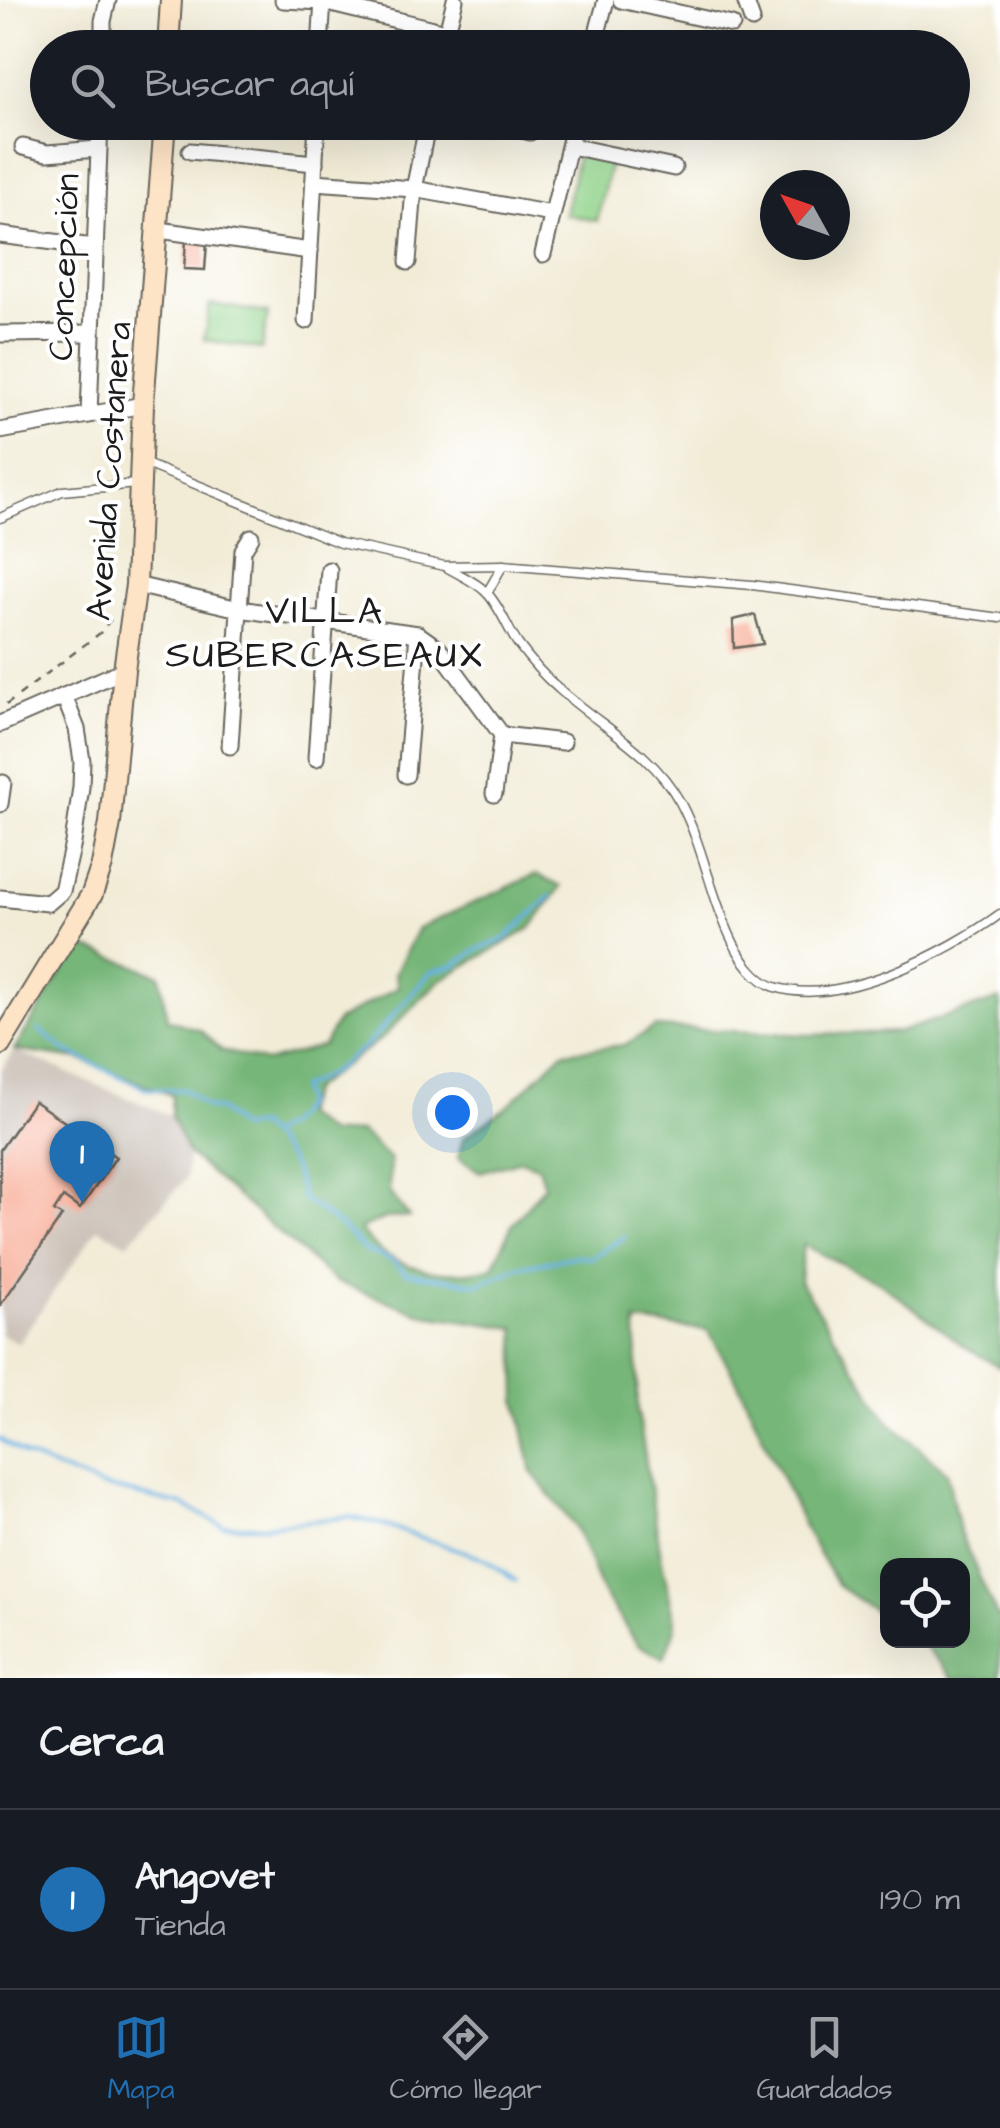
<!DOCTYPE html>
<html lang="es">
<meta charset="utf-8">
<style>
:root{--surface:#171b24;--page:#242831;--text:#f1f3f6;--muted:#9ea1a6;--line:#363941;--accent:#1f6fb2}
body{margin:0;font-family:"Architects Daughter",sans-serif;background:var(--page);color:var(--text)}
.controls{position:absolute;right:30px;bottom:30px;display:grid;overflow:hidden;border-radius:20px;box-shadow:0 10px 40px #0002}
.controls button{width:90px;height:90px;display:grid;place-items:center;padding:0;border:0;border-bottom:2px solid var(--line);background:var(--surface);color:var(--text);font:50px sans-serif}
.compass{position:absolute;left:760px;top:170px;width:90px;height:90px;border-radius:50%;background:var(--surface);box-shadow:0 10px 40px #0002;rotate:310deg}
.you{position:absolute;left:452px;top:1112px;width:35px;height:35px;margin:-25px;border:8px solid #fff;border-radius:50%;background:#1a73e8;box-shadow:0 0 0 15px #1a73e833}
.badge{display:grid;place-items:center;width:65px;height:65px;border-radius:50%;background:var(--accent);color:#fff;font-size:32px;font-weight:700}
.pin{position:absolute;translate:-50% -82px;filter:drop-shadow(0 2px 5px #0008)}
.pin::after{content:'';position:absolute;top:52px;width:35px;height:30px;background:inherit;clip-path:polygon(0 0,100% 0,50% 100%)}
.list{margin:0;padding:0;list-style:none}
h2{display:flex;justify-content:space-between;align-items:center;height:130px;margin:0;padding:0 40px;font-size:42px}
h2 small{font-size:32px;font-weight:400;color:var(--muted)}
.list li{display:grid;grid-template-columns:65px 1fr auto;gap:30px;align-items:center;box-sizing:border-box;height:180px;padding:0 40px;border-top:2px solid var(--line)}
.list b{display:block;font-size:38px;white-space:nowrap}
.list p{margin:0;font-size:32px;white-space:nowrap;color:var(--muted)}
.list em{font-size:32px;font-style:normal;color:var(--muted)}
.icon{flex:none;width:55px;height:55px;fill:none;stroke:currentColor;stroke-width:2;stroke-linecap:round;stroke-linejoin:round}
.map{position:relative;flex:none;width:1000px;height:1678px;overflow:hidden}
.search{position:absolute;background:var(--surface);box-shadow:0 10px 40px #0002;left:30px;right:30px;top:30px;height:110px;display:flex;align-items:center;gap:25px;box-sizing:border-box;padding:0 35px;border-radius:55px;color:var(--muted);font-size:38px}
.sheet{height:310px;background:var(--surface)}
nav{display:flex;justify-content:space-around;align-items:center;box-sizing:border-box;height:140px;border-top:2px solid var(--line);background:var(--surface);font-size:28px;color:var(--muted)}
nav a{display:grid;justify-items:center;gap:5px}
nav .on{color:var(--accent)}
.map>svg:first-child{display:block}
</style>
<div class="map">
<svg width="1000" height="1678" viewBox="0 0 1000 1678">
<rect width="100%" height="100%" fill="#fff"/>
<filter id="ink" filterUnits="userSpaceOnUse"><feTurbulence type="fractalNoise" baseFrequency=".01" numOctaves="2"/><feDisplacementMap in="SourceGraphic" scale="20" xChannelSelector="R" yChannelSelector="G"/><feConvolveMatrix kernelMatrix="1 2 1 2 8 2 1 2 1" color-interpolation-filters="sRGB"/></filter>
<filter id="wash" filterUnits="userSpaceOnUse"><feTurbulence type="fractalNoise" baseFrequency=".0048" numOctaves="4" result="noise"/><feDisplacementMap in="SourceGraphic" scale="40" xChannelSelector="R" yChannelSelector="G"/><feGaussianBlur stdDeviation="2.25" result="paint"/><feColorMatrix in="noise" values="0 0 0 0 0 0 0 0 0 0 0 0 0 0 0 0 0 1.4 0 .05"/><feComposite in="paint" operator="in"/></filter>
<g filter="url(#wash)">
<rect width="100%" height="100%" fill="#f2ecd7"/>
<path fill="#ccc2b9" d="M14,1050L171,1116L188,1154L186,1178L128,1244L98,1228L18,1343L0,1334V1072Z"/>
<g fill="#93d48c" stroke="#587854" stroke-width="2.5">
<path d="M578,153L611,159L597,221L565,214Z"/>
<path d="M210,304L268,313L262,349L204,340Z"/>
</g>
<path fill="#76b678" stroke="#49694a" stroke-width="2.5" d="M537,874L561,887L531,928L439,981L382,1038L312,1089L302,1114L329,1134L361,1132L390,1159L389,1192L409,1217L386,1218L360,1229C384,1269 451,1281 493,1267L512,1225L544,1186L538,1166L521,1160L480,1172L458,1158L463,1138L508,1106L563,1052L624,1045L655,1027L809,1035L899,1032L1000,999V1367L962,1345L882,1284L803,1245L800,1282L889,1422L947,1472L959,1531L996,1614L1000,1617V1678H952L921,1641L962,1640V1566H888L887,1619L838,1586L808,1535L738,1383L708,1330L636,1322L638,1412L661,1556L676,1626L664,1658L638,1645L603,1594L576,1528L532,1472L517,1399L515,1328L425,1315L336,1282L188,1154L171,1116L172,1095L79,1059L14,1050L79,945L160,975L167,1019L200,1030L221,1050L266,1062L323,1046L337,1021L398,987L395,973L418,928Z"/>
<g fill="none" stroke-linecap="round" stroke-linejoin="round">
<g stroke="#68b1e0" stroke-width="4">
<path d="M39,1030L66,1051L147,1089L185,1090L208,1108L220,1110L241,1129L258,1125C283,1151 296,1162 302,1198L342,1227L365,1250L392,1260L406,1273L478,1284L518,1267L578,1256L591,1258L625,1237"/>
<path d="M270,1134L287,1125L304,1104L300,1088L331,1073L368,1044L431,972L453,966L477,950L505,939L551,896"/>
<path d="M0,1439L26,1456L100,1486L183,1505L223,1526H265L348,1517L377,1523L481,1557L516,1581"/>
</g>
</g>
<g id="blocks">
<g fill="#f8ac95">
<path d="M186,240L207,242L205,270L184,269Z"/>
<path d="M755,615L763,644L734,648L733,620Z"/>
<path d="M34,1101L116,1157L80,1209L63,1197L54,1211L62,1216L0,1306V1150Z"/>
</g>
</g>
</g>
<g filter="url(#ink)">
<use href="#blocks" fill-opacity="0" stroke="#67655d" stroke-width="2.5"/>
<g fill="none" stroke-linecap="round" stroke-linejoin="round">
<g stroke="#67655d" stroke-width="11">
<g id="lane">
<path d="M141,462L340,543L444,566L503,565L752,585L1000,618"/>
<path d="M0,518L62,491L136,484"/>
<path d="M448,568C460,575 476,582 486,592C500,606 507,628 518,644C529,659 545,677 559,689C601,727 651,750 680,802C704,847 711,899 734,944C742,960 757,981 775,987C841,1008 948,952 1000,914"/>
<path d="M487,593L503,565"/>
</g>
</g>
<g stroke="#67655d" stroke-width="19">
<g id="street">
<path d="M283,0L323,2L511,48"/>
<path d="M621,0L732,25"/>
<path d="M745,0L752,20"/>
<path d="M103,48V21L108,0"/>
<path d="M320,48L323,0"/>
<path d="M443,48L455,0"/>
<path d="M593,48L606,0"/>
<path d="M490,122L530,132"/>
<path d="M570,146L674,168"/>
<path d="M23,147L47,153L98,149"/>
<path d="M190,151L315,163"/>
<path d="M314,182L414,189L552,214"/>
<path d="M159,230L310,251"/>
<path d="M0,235L93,247"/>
<path d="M543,254L575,122"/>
<path d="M408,262L414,189L428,122"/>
<path d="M306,321L317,122"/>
<path d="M0,334L90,333"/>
<path d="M89,415L100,122"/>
<path d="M0,431L143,405"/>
<path d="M136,585L239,609L418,634L439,649L502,735L563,742"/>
<path d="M0,724L124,670"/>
<path d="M230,746L243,550L251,537"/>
<path d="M316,758L329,570"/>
<path d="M406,775L418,634"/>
<path d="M494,794L502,735"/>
<path d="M0,804L3,783"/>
<path d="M0,898L48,903L62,891L73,843L81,787L82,761L77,729L64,696"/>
</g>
</g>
<g stroke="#67655d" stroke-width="24">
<g id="secondary">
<path d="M168,48L171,0"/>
<path d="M0,1045L92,894L102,865L110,823L124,670L136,585L143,405L165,122"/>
</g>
</g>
<path stroke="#67655d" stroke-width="2.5" stroke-dasharray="8 8" stroke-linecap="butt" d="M6,705L100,633L114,615"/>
<use href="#lane" stroke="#fff" stroke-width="8"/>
<use href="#street" stroke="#fff" stroke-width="15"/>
<use href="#secondary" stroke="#fee4c6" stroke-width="20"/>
</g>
</g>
<g text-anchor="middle" stroke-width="8" stroke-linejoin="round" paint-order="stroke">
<g font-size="35" fill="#1c1c1c" stroke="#fff">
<text transform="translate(63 267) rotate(-88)" y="12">Concepción</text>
<text transform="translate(108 471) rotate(-86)" y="12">Avenida Costanera</text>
</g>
<g font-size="38" letter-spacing="2.5" fill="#1c1c1c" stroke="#fff">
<text x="325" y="623">VILLA<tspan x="325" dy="44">SUBERCASEAUX</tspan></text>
</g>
</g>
</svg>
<div class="controls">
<button><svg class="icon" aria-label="locate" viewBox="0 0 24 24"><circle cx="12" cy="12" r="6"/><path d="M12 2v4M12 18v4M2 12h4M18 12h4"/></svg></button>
</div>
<svg class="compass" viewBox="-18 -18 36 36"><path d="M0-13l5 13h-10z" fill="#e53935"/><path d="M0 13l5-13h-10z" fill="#9ea1a6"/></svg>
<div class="you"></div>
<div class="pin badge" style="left:82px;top:1203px">1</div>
<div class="search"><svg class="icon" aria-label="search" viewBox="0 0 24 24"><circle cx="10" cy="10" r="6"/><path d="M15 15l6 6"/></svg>Buscar aquí</div>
</div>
<section class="sheet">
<h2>Cerca<small></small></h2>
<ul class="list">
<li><span class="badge">1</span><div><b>Angovet</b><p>Tienda</p></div><em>190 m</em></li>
</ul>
</section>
<nav>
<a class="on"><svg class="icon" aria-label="map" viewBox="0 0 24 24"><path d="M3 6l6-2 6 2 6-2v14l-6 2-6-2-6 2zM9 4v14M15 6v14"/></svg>Mapa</a>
<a><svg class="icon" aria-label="directions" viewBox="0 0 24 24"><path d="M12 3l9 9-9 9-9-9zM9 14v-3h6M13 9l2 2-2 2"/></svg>Cómo llegar</a>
<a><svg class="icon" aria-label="saved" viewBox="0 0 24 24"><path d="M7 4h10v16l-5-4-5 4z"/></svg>Guardados</a>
</nav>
